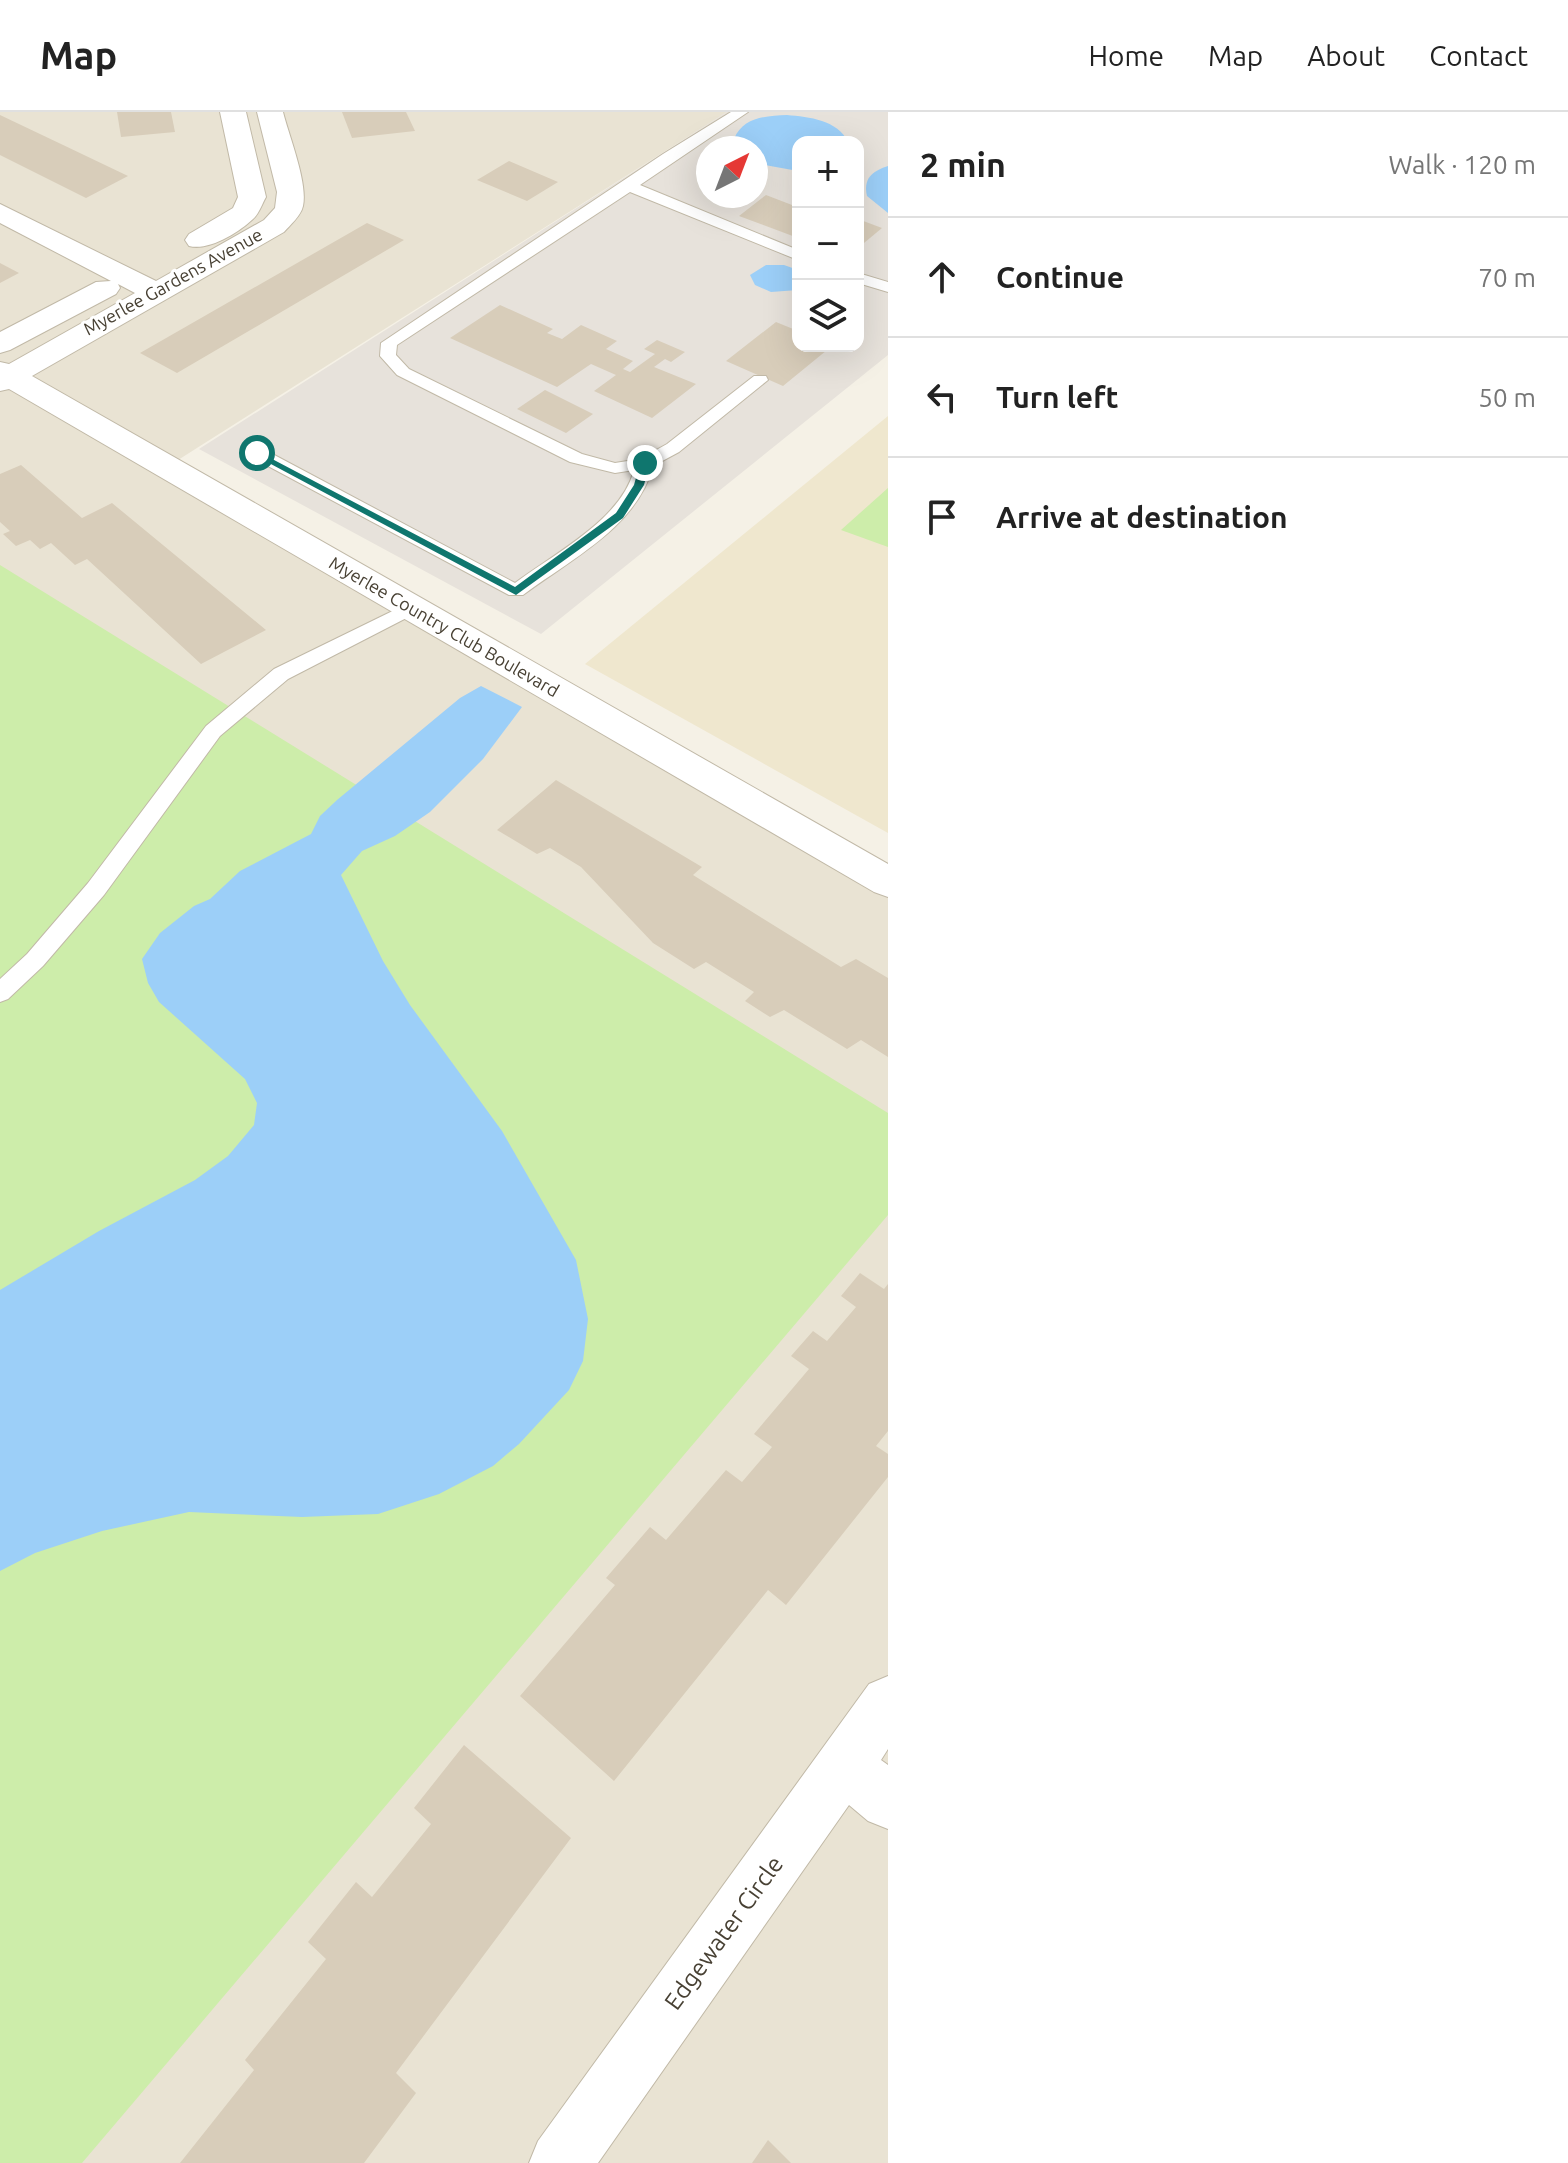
<!DOCTYPE html>
<meta charset="utf-8">
<style>
:root{--surface:#fff;--page:#f6f6f6;--text:#222;--muted:#767676;--line:#e0e0e0}
body{margin:0;font-family:Ubuntu,sans-serif;background:var(--page);color:var(--text)}
.controls{position:absolute;right:24px;top:24px;display:grid;overflow:hidden;border-radius:16px;box-shadow:0 8px 32px #0002}
.controls button{width:72px;height:72px;display:grid;place-items:center;padding:0;border:0;border-bottom:2px solid var(--line);background:var(--surface);color:var(--text);font:40px sans-serif}
.compass{position:absolute;left:696px;top:24px;width:72px;height:72px;border-radius:50%;background:var(--surface);box-shadow:0 8px 32px #0002;rotate:42deg}
.stop{position:absolute;width:24px;height:24px;margin:-18px;border:6px solid #0f766e;border-radius:50%;background:#fff}
.stop.end{background:#0f766e;border-color:#fff;box-shadow:0 2px 8px #0008}
.list{margin:0;padding:0;list-style:none}
h2{display:flex;justify-content:space-between;align-items:center;height:104px;margin:0;padding:0 32px;font-size:34px}
h2 small{font-size:26px;font-weight:400;color:var(--muted)}
.list li{display:grid;grid-template-columns:52px 1fr auto;gap:24px;align-items:center;box-sizing:border-box;height:120px;padding:0 32px;border-top:2px solid var(--line)}
.list b{display:block;font-size:30px;white-space:nowrap}
.list em{font-size:26px;font-style:normal;color:var(--muted)}
.icon{flex:none;width:44px;height:44px;fill:none;stroke:currentColor;stroke-width:2;stroke-linecap:round;stroke-linejoin:round}
.map{position:relative;flex:none;width:888px;height:2051px;overflow:hidden}
header{display:flex;align-items:center;gap:48px;box-sizing:border-box;height:112px;padding:0 40px;background:var(--surface);border-bottom:2px solid var(--line)}
header strong{font-size:38px}
nav{display:flex;gap:44px;margin-inline-start:auto;font-size:28px}
main{display:flex}
aside{flex:1;background:var(--surface)}
.map>svg:first-child{display:block}
</style>
<header>
<strong>Map</strong>
<nav><a>Home</a><a>Map</a><a>About</a><a>Contact</a></nav>
</header>
<main>
<div class="map">
<svg width="888" height="2051" viewBox="0 0 888 2051">
<rect width="100%" height="100%" fill="#f5f1e6"/>
<path fill="#e9e3d3" d="M0,0H727L167,355L888,770V2051H0Z"/>
<path fill="#e7e2db" fill-rule="evenodd" d="M727,0H888V243L541,522L199,337ZM798,30H858V234H798ZM708,36H756V84H708Z"/>
<path fill="#efe7ce" d="M888,304V721L585,552Z"/>
<g fill="#cdedaa">
<path d="M888,376V435L841,418Z"/>
<path d="M0,453L888,1001V1103L82,2051H0Z"/>
</g>
<g fill="#9ccff8">
<path d="M787,3C809,5 838,8 848,30H798V59L759,52L756,36H737L734,27C743,5 766,4 787,3Z"/>
<path d="M888,54V101L867,84C863,67 872,59 888,54Z"/>
<path d="M766,153H784L798,158V178L771,180L755,173L750,163Z"/>
<path d="M481,574L522,595L483,647L430,700L395,724L362,739L341,763L383,849L410,893L502,1019L576,1148L588,1207L583,1249L569,1278L519,1332L493,1354L439,1382L378,1402L302,1405L189,1400L102,1419L35,1441L0,1459V1178L99,1119L195,1068L228,1044L254,1013L257,991L245,967L159,890L148,871L142,847L160,821L194,794L210,787L240,759L311,722L320,704L337,688L460,586Z"/>
</g>
<g fill="#d8cdba">
<path d="M117,0H171L175,20L121,25Z"/>
<path d="M342,0H406L415,19L352,26Z"/>
<path d="M0,3L61,32L128,64L86,86L0,43Z"/>
<path d="M509,49L558,70L527,89L477,68Z"/>
<path d="M766,83L792,93L798,89V126L739,104Z"/>
<path d="M858,107L882,116L858,136Z"/>
<path d="M367,111L404,128L177,261L140,241Z"/>
<path d="M0,151L19,161L0,171Z"/>
<path d="M500,193L553,217L547,221L562,227L581,213L617,229L606,237L633,249L623,257L630,260L655,242L644,237L657,228L685,240L671,250L665,247L654,255L696,272L652,306L594,279L616,263L591,252L557,275L450,226Z"/>
<path d="M776,210L798,219V234H832L783,274L726,249Z"/>
<path d="M545,278L593,302L566,321L517,297Z"/>
<path d="M21,353L82,406L112,391L266,518L201,552L87,447L75,453L51,431L40,437L30,428L16,434L3,422L10,419L0,410V362Z"/>
<path d="M556,668L702,755L693,763L841,855L856,847L888,866V945L861,928L847,937L784,898L770,905L745,889L754,880L706,850L694,857L653,831L581,755L550,736L537,742L497,718Z"/>
<path d="M860,1161L884,1177L888,1172V1319L876,1334L888,1342V1365L786,1493L768,1478L614,1669L520,1584L615,1473L606,1466L650,1415L666,1428L726,1358L742,1370L772,1335L754,1322L809,1257L791,1244L813,1219L827,1229L856,1195L841,1184Z"/>
<path d="M464,1633L571,1726L396,1961L416,1981L364,2051H180L254,1958L245,1948L326,1847L308,1830L356,1770L372,1785L431,1712L414,1696Z"/>
<path d="M768,2028L791,2051H752Z"/>
</g>
<g fill="none" stroke-linecap="round" stroke-linejoin="round">
<g stroke="#c1b9a7" stroke-width="2">
<g id="service">
<path d="M731,0H748L640,73L798,138V148L630,80L397,233L396,243L409,257L582,342L615,351L640,347L667,332L754,264H766L768,268L679,340L653,354C637,415 571,447 523,483H509L251,345L248,341L251,337H263L515,471C555,441 621,408 634,358L615,361L570,350L397,263L380,244L381,231L663,42Z"/>
<path d="M858,161L888,170V180L858,171Z"/>
<path d="M411,490L420,496L418,500L288,567L220,624L104,783L43,854L8,887L0,890V867L27,842L88,771L206,614L274,557Z"/>
</g>
</g>
<g stroke="#c1b9a7" stroke-width="2">
<g id="minor">
<path d="M220,0H246L266,85C262,92 259,102 253,107C238,121 209,139 189,134L185,128L189,122L233,96L238,85Z"/>
<path d="M257,0H283C289,24 308,71 303,94C301,104 290,113 284,120L32,264L888,752V785L874,780L9,277L0,279V250L9,252L135,181L118,172L120,176L116,182L10,238L0,241V220L96,170L111,169L0,111V92L156,169L264,108L275,96L277,80Z"/>
<path d="M888,1564V1637L881,1648L888,1653V1717L868,1709L849,1693L598,2051H529L538,2029L869,1572Z"/>
</g>
</g>
<use href="#service" fill="#fff" fill-rule="evenodd"/>
<use href="#minor" fill="#fff" fill-rule="evenodd"/>
</g>
<path fill="#0f766e" d="M257,339L515,475L616,401L634,373L640,351L645,348L650,351L644,373L623,406L516,483L254,343Z"/>
<g text-anchor="middle" stroke-width="6" stroke-linejoin="round" paint-order="stroke">
<g font-size="18" fill="#484134" stroke="#fff">
<text transform="translate(173 170) rotate(-29)" y="6">Myerlee Gardens Avenue</text>
<text transform="translate(444 515) rotate(30)" y="6">Myerlee Country Club Boulevard</text>
</g>
<g font-size="24" fill="#484134" stroke="#fff">
<text transform="translate(724 1821) rotate(-54)" y="8">Edgewater Circle</text>
</g>
</g>
</svg>
<div class="controls">
<button>+</button>
<button>−</button>
<button><svg class="icon" aria-label="layers" viewBox="0 0 24 24"><path d="M12 4l9 5-9 5-9-5zM3 14l9 5 9-5"/></svg></button>
</div>
<svg class="compass" viewBox="-18 -18 36 36"><path d="M0-13l5 13h-10z" fill="#e53935"/><path d="M0 13l5-13h-10z" fill="#767676"/></svg>
<div class="stop" style="left:257px;top:341px"></div>
<div class="stop end" style="left:645px;top:351px"></div>
</div>
<aside>
<h2>2 min<small>Walk · 120 m</small></h2>
<ul class="list">
<li><svg class="icon" aria-label="ahead" viewBox="0 0 24 24"><path d="M12 20V5M6 11l6-6 6 6"/></svg><div><b>Continue</b></div><em>70 m</em></li>
<li><svg class="icon" aria-label="left" viewBox="0 0 24 24"><path d="M17 20v-9H6M10 6l-5 5 5 5"/></svg><div><b>Turn left</b></div><em>50 m</em></li>
<li><svg class="icon" aria-label="arrive" viewBox="0 0 24 24"><path d="M6 21V4h12l-3 4 3 4H6"/></svg><div><b>Arrive at destination</b></div></li>
</ul>
</aside>
</main>
